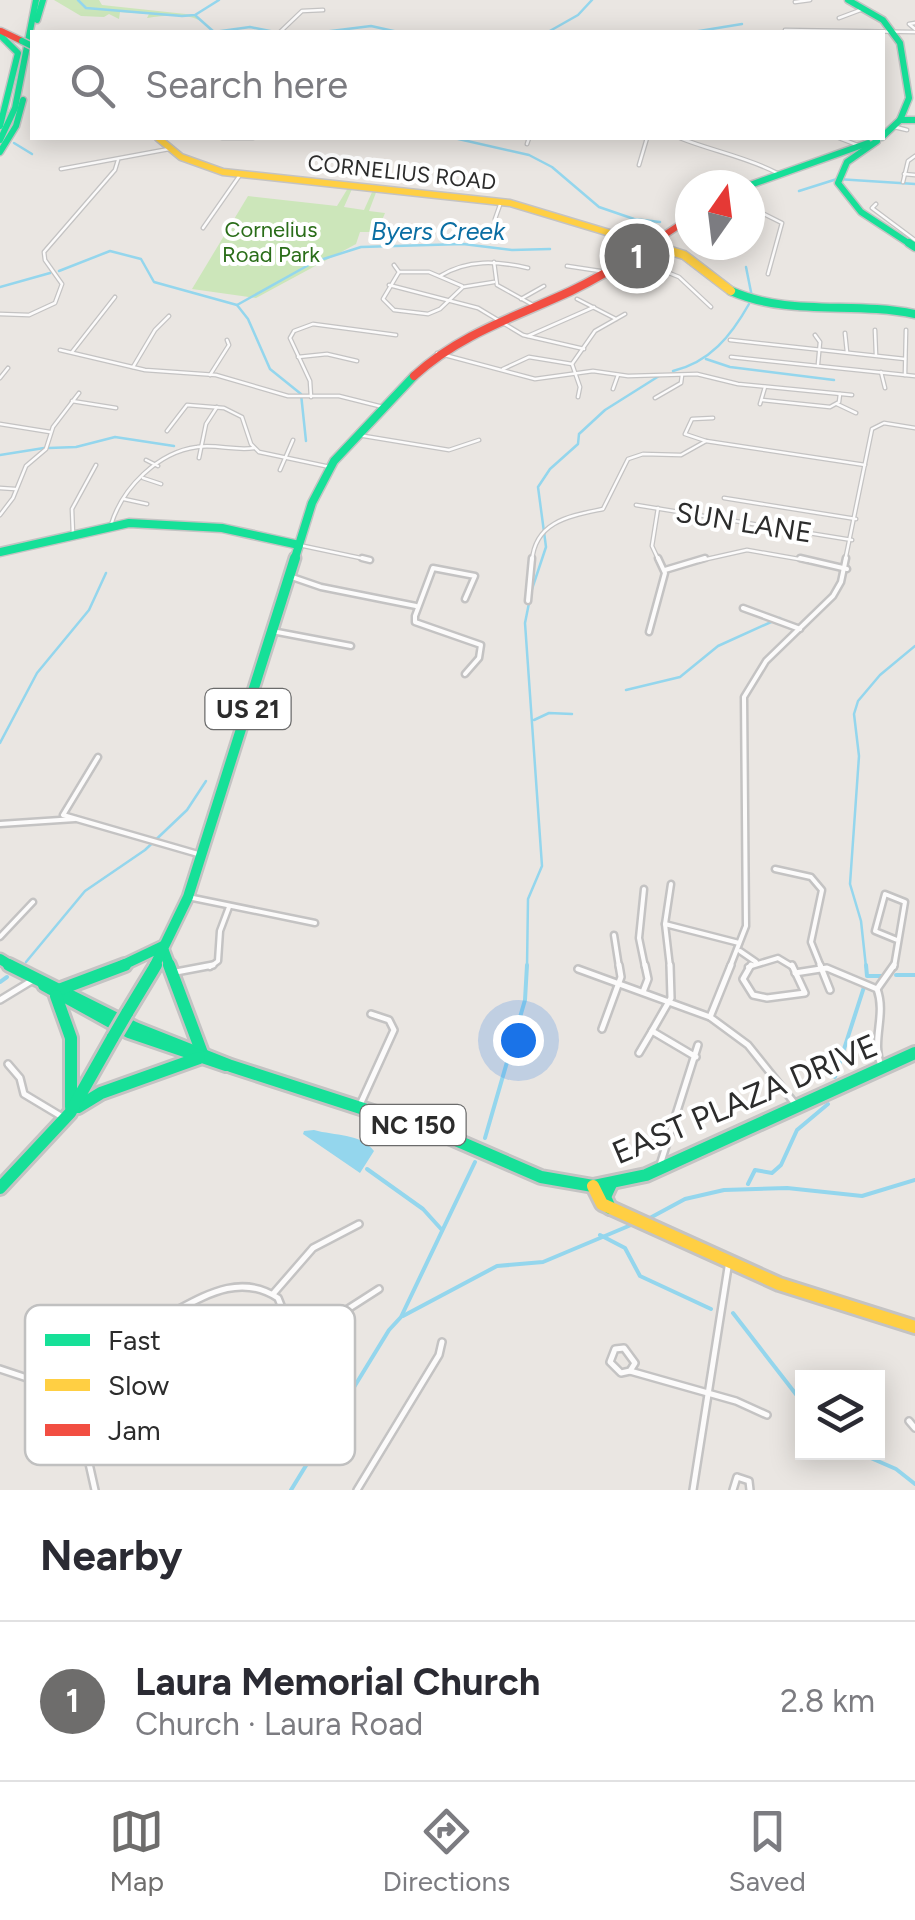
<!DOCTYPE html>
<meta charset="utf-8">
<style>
:root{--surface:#fff;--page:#f7f7f7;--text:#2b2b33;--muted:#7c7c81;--line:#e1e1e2;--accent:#6e6d6c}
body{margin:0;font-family:Figtree,sans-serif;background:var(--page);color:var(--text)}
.controls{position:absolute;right:30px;bottom:30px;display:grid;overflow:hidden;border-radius:0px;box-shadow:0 5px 25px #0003}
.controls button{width:90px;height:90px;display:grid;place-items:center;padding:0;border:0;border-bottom:2px solid var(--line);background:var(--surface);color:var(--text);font:50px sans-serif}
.compass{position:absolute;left:675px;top:170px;width:90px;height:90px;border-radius:50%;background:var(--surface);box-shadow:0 5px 25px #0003;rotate:14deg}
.you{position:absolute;left:518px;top:1040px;width:35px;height:35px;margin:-25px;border:8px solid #fff;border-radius:50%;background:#1a73e8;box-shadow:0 0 0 15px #1a73e833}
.badge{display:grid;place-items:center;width:65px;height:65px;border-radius:50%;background:var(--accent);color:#fff;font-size:32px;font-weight:700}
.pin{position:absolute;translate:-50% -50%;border:5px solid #fff;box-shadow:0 2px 10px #0006}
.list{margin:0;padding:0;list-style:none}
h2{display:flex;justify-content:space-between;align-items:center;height:130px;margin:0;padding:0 40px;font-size:42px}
h2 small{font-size:32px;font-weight:400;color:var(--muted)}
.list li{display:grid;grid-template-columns:65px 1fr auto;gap:30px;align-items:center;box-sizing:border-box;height:160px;padding:0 40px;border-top:2px solid var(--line)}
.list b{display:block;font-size:38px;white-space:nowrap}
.list p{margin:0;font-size:32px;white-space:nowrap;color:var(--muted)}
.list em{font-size:32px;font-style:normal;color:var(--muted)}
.icon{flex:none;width:55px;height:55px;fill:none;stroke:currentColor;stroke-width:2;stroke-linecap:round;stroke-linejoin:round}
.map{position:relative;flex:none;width:915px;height:1490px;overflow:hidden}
.search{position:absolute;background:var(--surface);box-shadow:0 5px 25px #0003;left:30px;right:30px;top:30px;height:110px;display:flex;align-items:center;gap:25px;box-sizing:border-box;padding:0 35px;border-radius:0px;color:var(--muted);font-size:38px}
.sheet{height:290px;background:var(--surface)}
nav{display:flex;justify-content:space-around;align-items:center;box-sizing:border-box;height:140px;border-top:2px solid var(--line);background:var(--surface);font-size:28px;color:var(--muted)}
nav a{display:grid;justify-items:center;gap:5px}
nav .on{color:var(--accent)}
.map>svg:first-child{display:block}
</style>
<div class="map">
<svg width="915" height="1490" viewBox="0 0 915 1490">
<rect width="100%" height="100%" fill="#eae6e2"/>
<g fill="#cce6ba">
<path d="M54,0H99L102,5L195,15L202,22C190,13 166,15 147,18L149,14L120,12L119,19L109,14L104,17L81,16Z"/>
<path d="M348,188L352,189L344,207L364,210L373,190H377L369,211L385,213L377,232H360L356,244L256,298L192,289L248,196L337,206Z"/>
</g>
<path fill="#94d6ed" d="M314,1130C335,1136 360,1133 374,1151L360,1173L303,1134L304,1131Z"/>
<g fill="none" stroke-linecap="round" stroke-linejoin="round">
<g stroke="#94d6ed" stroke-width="2.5">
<path d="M78,0L86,8L182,16L195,15L219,0"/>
<path d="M196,16L214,32L250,27L275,32"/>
<path d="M323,32L371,26L398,32"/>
<path d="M548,32L578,15L592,0"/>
<path d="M693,32L742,24"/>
<path d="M454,138L529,155L552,167L599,207L634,219L660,222"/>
<path d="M14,143L32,154"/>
<path d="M799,191L837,179L915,184"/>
<path d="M746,267L752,297"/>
<path d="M59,271L110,251L141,259L154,282L237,305L314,262L361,247L463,244L512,250L550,249"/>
<path d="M0,287L50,273"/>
<path d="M237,305L248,319L270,369L301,394L306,441"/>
<path d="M706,359L730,367L834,380"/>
<path d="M673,371C710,362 731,336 749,304"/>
<path d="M49,448L76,447L115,437L174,446"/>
<path d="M0,455L44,448"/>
<path d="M530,595L546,547L538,487L550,469L578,444L579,434L605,410L659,376"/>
<path d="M626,690L680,677L718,646L780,618"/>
<path d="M534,720L549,713L572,714"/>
<path d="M0,743L37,673L89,610L106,573"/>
<path d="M26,962L85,891L145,850L187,810L206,781"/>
<path d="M527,967L528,899L542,866L525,623L529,603"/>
<path d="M866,967L861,921L850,884L859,756L854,714L858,701L880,675L915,646"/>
</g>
<g stroke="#94d6ed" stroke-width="4">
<path d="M866,965L867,976H882"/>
<path d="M896,975H915"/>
<path d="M0,982L7,977"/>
<path d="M835,1077L864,987"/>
<path d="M485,1138L525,1000L527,965"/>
<path d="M367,1169L423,1209L442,1230"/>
<path d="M748,1184L755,1170L772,1173L781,1165L797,1130L828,1104"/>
<path d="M648,1219L685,1199L724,1190L787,1188L862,1196L915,1180"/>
<path d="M600,1235L625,1248L640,1276L711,1309"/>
<path d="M733,1313L802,1402"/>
<path d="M403,1316L497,1266L543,1262L631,1225"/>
<path d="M857,1452L896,1469L915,1484"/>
<path d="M291,1490L389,1330L401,1317L475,1162"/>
</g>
<g stroke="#c4c3c3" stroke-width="5">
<g id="street-far2">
<path d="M795,2L810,0"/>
<path d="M839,18L863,9"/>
<path d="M915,23L909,24L915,29"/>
<path d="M785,30L915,32"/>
<path d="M280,32L302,11L323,10"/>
<path d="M894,127L907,130L896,127"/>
<path d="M222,138H253"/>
<path d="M680,138C712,151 747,157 777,173"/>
<path d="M839,138L860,146"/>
<path d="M527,144L529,138"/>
<path d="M639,165L647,138"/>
<path d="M61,169L169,149"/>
<path d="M904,174L915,175"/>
<path d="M903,182L908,161L915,156"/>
<path d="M876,204L872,208L915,240"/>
<path d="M750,207L782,223L768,274"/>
<path d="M495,219L501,202"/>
<path d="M203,228L240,175"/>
<path d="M632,258L679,277L711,307"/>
<path d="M494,262L497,285L533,305"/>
<path d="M394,265L399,272L383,299L394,310L428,314L440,309L463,287L494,282"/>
<path d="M567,266L600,271"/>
<path d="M399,272H429L462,286"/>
<path d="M440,276C468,259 497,261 528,268"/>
<path d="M389,285L478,308L523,335L584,349"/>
<path d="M521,299L544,286"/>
<path d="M577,299L616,319"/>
<path d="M0,314L29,315L55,303L62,284L45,260L44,252L115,170L118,160"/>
<path d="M875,330L876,355"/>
<path d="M845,333L847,352"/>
<path d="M815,335L820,342L818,364"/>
<path d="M528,336L594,307"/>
<path d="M730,340L905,359"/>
<path d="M60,350L145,370L216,375L288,396H339L383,407"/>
<path d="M72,352L115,297"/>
<path d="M437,353L535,379L593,371L628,376L697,374L738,384L852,395"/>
<path d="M298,357L327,354L357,361"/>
<path d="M731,357L915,376"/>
<path d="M133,367L155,330L169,316"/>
<path d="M503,369L529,357L572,364"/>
<path d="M881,372L885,388"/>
<path d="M210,375L229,345L227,340"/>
<path d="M905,375L906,330"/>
<path d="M0,378L8,368"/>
<path d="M613,389L618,375"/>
<path d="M311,397L310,381L290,338L294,331L313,324L396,335"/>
<path d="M578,397L580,387L572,364L595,331L625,314"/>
<path d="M655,398L681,383L682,375"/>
<path d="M762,400L830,407L839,402L840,394"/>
<path d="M72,401L116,408"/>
<path d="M760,404L765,387"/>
<path d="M837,404L856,413"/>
<path d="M713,418L692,419L685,434L706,441L865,465"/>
<path d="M0,424L50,432"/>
<path d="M167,431L187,405L224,408L242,417L251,444L259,452L330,467"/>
<path d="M358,435L449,450L479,440"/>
<path d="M199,458L206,424L217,407"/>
<path d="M146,460L158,466"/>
<path d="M280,470L293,440"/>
<path d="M143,478L161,484"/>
<path d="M0,488L15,489"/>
<path d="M724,498L856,519"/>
<path d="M124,499L147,504"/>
<path d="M636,505L852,540"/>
<path d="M658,508L652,546L659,561"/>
<path d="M0,515L13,498L26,466L46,449L53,427L79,393"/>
<path d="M111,525C122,488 158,452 197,447C216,444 235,451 254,448"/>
<path d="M73,534L72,509L96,465"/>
<path d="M299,545L370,560"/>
<path d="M532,561C535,521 570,516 603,509L628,459L643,454L681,455L706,441"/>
<path d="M698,561L747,550L810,561"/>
<path d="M845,561L872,429L884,423L915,428"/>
</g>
</g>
<g stroke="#c4c3c3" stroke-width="9">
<g id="street-far1">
<path d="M362,558L370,560"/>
<path d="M800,558L847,569"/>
<path d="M665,570L705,558"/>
<path d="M289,576L321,587L416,606"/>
<path d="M465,599L475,576L433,568L415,616V622L481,645L479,658L465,674"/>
<path d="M528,601L532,558"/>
<path d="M743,608L800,629"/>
<path d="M272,631L351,646"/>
<path d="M649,632L665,573L658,558"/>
<path d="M98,757L63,815L198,854"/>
<path d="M0,824L75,819"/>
<path d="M775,869L811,877L822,890L811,942L821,967"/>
<path d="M644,889L639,938L645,967"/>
<path d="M188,897L315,923"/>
<path d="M665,924L671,884"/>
<path d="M614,935L619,967"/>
<path d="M0,937L33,902"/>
<path d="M740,951L756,962"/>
<path d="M210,967L218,961L220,931L229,907"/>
<path d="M670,967L665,924L739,943"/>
<path d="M730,967L746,926L744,697L766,661L833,596L841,582L846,558"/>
<path d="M748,967L778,958L793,967"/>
<path d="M894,967L905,902L885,894L875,931L897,940"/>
</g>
</g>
<g stroke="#c4c3c3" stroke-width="10">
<g id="street">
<path d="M751,965L743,979L753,995L767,998L805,993L792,965"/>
<path d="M820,965L830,990"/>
<path d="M578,969L710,1017L748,1045L796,1105"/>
<path d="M176,972L213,965"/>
<path d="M795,973L827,968L877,989C887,1016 870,1041 882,1068"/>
<path d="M877,989L894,965"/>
<path d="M643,992L648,979L645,965"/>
<path d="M0,1000L33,980"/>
<path d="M710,1017L731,965"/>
<path d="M602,1029L621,977L619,965"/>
<path d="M652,1031L671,998L670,965"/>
<path d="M639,1053L652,1031L696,1057"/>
<path d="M8,1064L20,1078L24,1094L64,1118"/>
<path d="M359,1107L394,1030L389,1020L371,1014"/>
<path d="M660,1165L698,1045"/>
<path d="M273,1294L313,1248L359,1224"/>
<path d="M162,1318C200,1299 237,1271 278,1298L295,1340"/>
<path d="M624,1348L635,1363L630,1371L621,1373L610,1362L615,1349Z"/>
<path d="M0,1369L39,1382"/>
<path d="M630,1371L736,1401L767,1415"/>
<path d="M909,1421L915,1428"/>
<path d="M79,1439L197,1380L309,1334L379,1289"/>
<path d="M95,1490L79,1419L98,1349"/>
<path d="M357,1490L439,1355L442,1342"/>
<path d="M693,1490L729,1261"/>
<path d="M733,1490L737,1477L749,1481L750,1490"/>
</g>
</g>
<g stroke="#c4c3c3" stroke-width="9">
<g id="fast-far3">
<path d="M848,0L883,20L900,43L909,98L900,120L882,137"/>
<path d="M37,20L43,0"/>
<path d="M900,120H915"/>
<path d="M0,126L18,53L1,36L4,33"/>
<path d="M0,140L15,108L36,0"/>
<path d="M877,141L847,162L838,183L861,212L913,246"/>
<path d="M0,152L16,126L23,100"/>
<path d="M750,185L868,143"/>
</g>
</g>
<g stroke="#c4c3c3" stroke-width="11">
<g id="fast-far2">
<path d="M909,243L915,247"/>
<path d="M731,291C790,317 853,301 915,314"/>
<path d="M0,552L129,523L222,528L299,545"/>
<path d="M294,561L312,503L334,461L414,376"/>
</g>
</g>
<g stroke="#c4c3c3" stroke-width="15">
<g id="fast-far1">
<path d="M164,951L170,967"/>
<path d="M0,959L13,967"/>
<path d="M119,967L163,946"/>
<path d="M154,967L188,897L295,558"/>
</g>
</g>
<g stroke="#c4c3c3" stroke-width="18">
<g id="fast">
<path d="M9,965L135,1028L231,1066L444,1135L541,1177L593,1186L646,1175L915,1053"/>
<path d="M169,965L202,1053"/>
<path d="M44,985L129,1032L226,1065"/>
<path d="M61,989L125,965"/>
<path d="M56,996L71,1038V1107"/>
<path d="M127,1013L156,965"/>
<path d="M78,1107L101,1093L199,1058"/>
<path d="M0,1188L70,1113L113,1037"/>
<path d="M610,1208L605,1197L611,1184"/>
</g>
</g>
<g stroke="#c4c3c3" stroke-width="9">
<path id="slow-far2" d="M158,138L181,157L223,172L510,203L653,246"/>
</g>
<g stroke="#c4c3c3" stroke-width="11">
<path id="slow-far1" d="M645,243L684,255L731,291"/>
</g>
<g stroke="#c4c3c3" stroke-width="18">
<path id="slow" d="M593,1186L602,1204L779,1284L915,1327"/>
</g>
<g stroke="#c4c3c3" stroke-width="9">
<g id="jam-far1">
<path d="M1,31L22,41"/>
<path d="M648,246L690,218"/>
</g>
</g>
<g stroke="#c4c3c3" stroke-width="11">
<path id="jam" d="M414,376C460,334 515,317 571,291C600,277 626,261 652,243"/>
</g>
<use href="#street-far2" stroke="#fcfbfb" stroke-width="2.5"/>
<use href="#street-far1" stroke="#fcfbfb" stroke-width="4"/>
<use href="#street" stroke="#fcfbfb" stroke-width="5"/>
<use href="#fast-far3" stroke="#16e098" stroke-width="6"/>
<use href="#fast-far2" stroke="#16e098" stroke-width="8"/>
<use href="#fast-far1" stroke="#16e098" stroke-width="10"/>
<use href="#fast" stroke="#16e098" stroke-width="12"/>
<use href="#slow-far2" stroke="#ffcf43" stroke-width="6"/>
<use href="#slow-far1" stroke="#ffcf43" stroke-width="8"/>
<use href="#slow" stroke="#ffcf43" stroke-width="12"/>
<use href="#jam-far1" stroke="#f24e42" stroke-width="6"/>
<use href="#jam" stroke="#f24e42" stroke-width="8"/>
<g stroke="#c4c3c3" stroke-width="9" stroke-linecap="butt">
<path id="fast-bridge-far1" d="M22,41L32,46"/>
</g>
<g stroke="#c4c3c3" stroke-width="18" stroke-linecap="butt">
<path id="fast-bridge" d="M113,1037L127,1013"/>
</g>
<use href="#fast-bridge-far1" stroke="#16e098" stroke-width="6"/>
<use href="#fast-bridge" stroke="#16e098" stroke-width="12"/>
</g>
<g text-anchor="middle" stroke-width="8" stroke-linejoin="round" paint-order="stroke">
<g font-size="22" fill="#2c2c2c" stroke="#fff">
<text transform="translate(402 172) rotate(6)" y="8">CORNELIUS ROAD</text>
</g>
<g font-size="22" fill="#2a6d19" stroke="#fff">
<text x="271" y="237">Cornelius<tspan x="271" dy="25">Road Park</tspan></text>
</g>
<g font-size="25" font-style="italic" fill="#0a6ea3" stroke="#fff">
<text x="438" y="240">Byers Creek</text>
</g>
<g fill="#fff" stroke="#6b6b6b" stroke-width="2.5">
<rect x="205.5" y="689" width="85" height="40" rx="8"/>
<rect x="360.5" y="1105" width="105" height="40" rx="8"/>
</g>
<g font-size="25" font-weight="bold" fill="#2c2c2c">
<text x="248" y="718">US 21</text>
<text x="413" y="1134">NC 150</text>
</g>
<g font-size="28" fill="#2c2c2c" stroke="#fff">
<text transform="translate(744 522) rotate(9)" y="10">SUN LANE</text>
</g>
<g font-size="32" fill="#2c2c2c" stroke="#fff">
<text transform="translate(745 1099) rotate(-23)" y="11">EAST PLAZA DRIVE</text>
</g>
</g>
<rect x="25" y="1305" width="330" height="160" rx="15" fill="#fff" stroke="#c0c0c0" stroke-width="2.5"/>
<rect x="45" y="1334" width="45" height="12" fill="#16e098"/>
<rect x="45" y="1379" width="45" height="12" fill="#ffcf43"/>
<rect x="45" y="1424" width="45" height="12" fill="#f24e42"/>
<g font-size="28" fill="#2c2c2c">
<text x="108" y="1350">Fast</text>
<text x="108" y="1395">Slow</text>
<text x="108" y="1440">Jam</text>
</g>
</svg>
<div class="controls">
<button><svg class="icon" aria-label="layers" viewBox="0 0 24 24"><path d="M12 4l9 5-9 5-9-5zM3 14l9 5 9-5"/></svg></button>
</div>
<svg class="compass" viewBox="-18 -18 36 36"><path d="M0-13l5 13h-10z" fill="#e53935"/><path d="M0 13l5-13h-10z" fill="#7c7c81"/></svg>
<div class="you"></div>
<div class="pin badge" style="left:637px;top:256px">1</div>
<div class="search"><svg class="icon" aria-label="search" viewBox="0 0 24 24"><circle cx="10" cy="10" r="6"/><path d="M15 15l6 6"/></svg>Search here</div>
</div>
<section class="sheet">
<h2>Nearby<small></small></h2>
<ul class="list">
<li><span class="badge">1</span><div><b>Laura Memorial Church</b><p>Church · Laura Road</p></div><em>2.8 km</em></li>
</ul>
</section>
<nav>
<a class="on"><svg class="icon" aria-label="map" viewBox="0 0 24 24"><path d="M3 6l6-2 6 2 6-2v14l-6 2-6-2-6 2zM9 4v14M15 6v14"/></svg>Map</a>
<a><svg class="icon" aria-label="directions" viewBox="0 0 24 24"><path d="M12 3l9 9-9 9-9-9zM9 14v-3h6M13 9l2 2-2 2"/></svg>Directions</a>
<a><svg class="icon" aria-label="saved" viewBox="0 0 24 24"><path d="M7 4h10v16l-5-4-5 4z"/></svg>Saved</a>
</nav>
